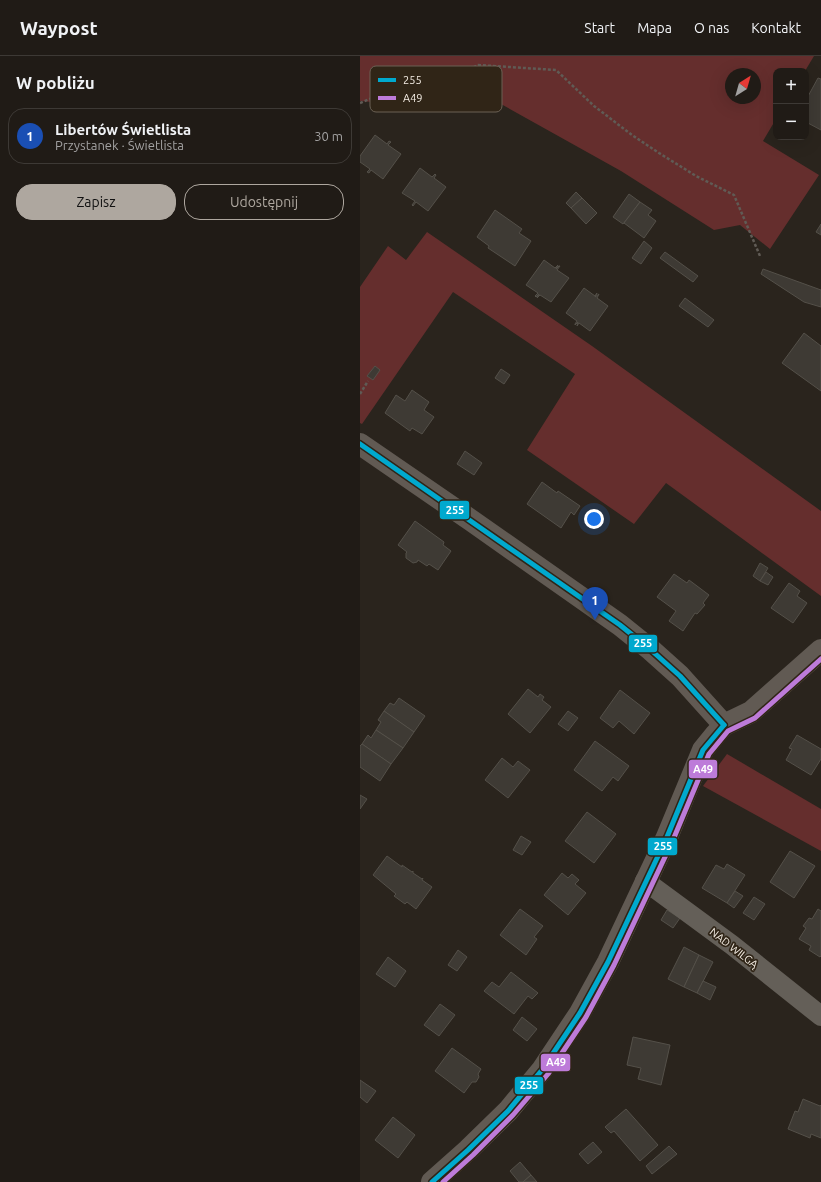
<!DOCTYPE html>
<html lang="pl">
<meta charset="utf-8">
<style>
:root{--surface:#201b16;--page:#2d2823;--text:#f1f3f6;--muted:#a2a1a1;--line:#3d3935;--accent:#aea79f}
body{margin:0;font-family:Ubuntu,sans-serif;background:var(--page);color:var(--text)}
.controls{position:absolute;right:12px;top:12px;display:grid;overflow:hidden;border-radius:8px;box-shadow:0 4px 16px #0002}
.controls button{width:36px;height:36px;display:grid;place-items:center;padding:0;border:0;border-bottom:1px solid var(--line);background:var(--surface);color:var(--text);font:20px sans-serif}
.compass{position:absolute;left:365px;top:12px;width:36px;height:36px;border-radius:50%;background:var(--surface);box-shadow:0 4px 16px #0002;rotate:37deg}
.you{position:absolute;left:234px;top:463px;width:14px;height:14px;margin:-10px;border:3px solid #fff;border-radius:50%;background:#1a73e8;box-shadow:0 0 0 6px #1a73e833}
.badge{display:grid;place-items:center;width:26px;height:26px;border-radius:50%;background:var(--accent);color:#fff;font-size:13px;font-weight:700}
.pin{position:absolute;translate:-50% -33px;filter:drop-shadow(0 1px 2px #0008)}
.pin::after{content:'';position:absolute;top:21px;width:14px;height:12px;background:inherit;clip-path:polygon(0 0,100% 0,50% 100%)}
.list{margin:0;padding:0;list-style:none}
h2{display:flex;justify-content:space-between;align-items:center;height:52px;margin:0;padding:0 16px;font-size:17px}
h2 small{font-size:13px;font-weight:400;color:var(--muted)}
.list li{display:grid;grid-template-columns:26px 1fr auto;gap:12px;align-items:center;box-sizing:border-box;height:56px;margin:0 8px 8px;padding:0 8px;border:1px solid var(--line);border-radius:16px}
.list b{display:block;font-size:15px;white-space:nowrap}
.list p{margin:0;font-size:13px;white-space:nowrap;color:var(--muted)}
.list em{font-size:13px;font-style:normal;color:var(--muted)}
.actions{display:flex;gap:8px;padding:12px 16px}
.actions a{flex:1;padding:9px 0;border:1px solid var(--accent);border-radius:16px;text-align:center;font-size:14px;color:var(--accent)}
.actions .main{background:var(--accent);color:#111}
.map{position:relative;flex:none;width:461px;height:1126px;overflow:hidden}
header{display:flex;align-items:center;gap:24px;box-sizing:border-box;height:56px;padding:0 20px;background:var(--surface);border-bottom:1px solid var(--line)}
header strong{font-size:19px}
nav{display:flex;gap:22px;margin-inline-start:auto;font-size:14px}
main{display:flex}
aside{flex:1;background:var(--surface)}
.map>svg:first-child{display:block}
</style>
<header>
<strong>Waypost</strong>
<nav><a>Start</a><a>Mapa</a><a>O nas</a><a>Kontakt</a></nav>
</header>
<main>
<aside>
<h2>W pobliżu<small></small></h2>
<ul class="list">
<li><span class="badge" style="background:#1a4fb4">1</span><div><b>Libertów Świetlista</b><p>Przystanek · Świetlista</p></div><em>30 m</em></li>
</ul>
<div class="actions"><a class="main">Zapisz</a><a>Udostępnij</a></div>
</aside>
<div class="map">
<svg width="461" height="1126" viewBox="0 0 461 1126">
<rect width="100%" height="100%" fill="#2a241d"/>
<g fill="#652e2d" fill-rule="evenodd">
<path d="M0,0H454L445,15H416V63L403,85L459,119L410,193L380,169L354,174L261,115L132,43L36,48L0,45ZM371,18H395V42H371Z"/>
<path d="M67,176L232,290L461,455V540L306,427L274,468L167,394L215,318L93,236L2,368L0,367V231L28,190L46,204Z"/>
<path d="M367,698L461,753V795L343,730Z"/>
</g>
<g fill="#3e3a34" stroke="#545049">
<path d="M458,22L461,23V74L446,66V44Z"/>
<path d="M15,79L27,88L29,85L31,86L28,89L41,98L23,123L11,114L9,117L7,116L10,113L0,106V100Z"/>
<path d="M60,112L72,121L75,118L76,119L74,122L86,131L68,155L56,146L53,150L52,149L55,145L42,137Z"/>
<path d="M216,136L222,142L211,152L206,147Z"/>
<path d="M269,138L280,146L263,168L253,161Z"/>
<path d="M222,142L237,157L226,168L211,152Z"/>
<path d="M280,146L292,154L288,159L296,165L284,182L264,167Z"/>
<path d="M135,154L162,173L159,177L171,185L155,210L128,192L129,190L117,181Z"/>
<path d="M461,168V179L456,176Z"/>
<path d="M284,185L292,192L281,208L272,202Z"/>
<path d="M305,196L338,220L333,226L300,202Z"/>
<path d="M184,204L195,212L198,209L196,213L199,210H200L197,214L209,222L191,246L180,239L177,242L179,238L176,241L175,240L178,237L166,229Z"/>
<path d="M403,213L461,234V251L444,246L401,218Z"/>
<path d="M224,232L235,240L237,237L235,241L239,238L237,242L248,250L230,275L219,267L217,270L218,266L215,269V268L217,265L206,257Z"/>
<path d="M325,242L354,264L348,271L319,250Z"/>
<path d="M444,277L461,290V335L422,307Z"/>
<path d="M15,310L20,314L13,324L7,320Z"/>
<path d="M141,313L150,319L144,328L135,322Z"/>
<path d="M52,334L69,346L64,354L74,361L62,378L52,372L50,375L25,357L36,339L45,345Z"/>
<path d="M105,395L122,407L114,419L97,408Z"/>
<path d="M182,426L197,437L198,435L220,450L214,459L211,456L201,472L167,448Z"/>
<path d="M55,465L84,486L83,489L91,495L78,514L69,508L67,510L58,504L57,506L53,507L46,502V497L47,496L38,489Z"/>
<path d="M400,507L408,512L400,525L393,520Z"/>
<path d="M406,516L413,521L408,529L400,525Z"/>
<path d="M314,518L327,527L329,524L349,539L343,547L345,549L337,558L335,557L323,575L309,565L316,555L297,541Z"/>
<path d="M429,527L440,535L437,540L447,547L433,567L411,552Z"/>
<path d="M168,633L178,641L180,638L184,641L182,644L191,651L170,677L148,658Z"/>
<path d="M260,634L290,657L274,678L259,665L253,672L240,662Z"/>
<path d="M39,642L65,660L54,676L24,655L30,647L34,649Z"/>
<path d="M24,655L54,676L43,692L16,674L21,666L18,664Z"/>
<path d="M208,655L218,662L208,675L198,668Z"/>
<path d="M16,674L43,692L31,708L2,688L8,679L11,682Z"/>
<path d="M437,679L461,693V703L451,719L426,704L432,693L429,692Z"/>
<path d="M235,685L269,710L258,725L253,721L242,735L214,714Z"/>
<path d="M2,688L31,708L20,725L0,711V690Z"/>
<path d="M142,702L153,711L158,705L170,714L148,742L125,724Z"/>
<path d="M0,739L7,743L0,753Z"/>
<path d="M227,756L256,778L234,807L205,785Z"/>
<path d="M161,780L171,786L162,799L153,794Z"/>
<path d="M430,795L455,810L434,842L410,826Z"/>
<path d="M27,800L42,811V809L52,816L53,815V817L62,823L63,822L62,824L72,831L56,853L47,846L45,848L34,840L36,838L13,819Z"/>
<path d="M367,808L385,819L367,847L342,832L356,809L364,813Z"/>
<path d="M202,817L208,822L212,818L219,824L215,828L226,837L208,859L184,839Z"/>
<path d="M375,835L383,840L374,852L367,847Z"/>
<path d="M394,841L405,848L394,864L383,857Z"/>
<path d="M160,853L183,870L174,881L177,883L166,899L140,879Z"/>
<path d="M458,853L461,855V900L460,901L449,894L451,890L439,883L446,872L443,870L449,862L452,863Z"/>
<path d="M307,854L320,862L313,872L301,864Z"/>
<path d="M324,891L339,899L324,931L308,923Z"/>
<path d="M98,894L107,901L97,915L88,909Z"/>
<path d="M339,899L353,906L337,937L324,931Z"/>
<path d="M28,901L46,915L35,931L16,918Z"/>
<path d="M151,916L178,937L172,943L168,940L154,958L124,935L132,926L139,931Z"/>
<path d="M343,925L356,931L350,944L337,937Z"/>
<path d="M80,948L95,959L79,980L64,969Z"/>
<path d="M162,961L177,973L167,985L153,974Z"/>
<path d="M273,981L310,989L301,1029L278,1023L281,1012L267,1009Z"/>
<path d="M92,992L121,1013L118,1018L119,1021L116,1026H112L104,1037L75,1015Z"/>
<path d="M0,1024L16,1035L7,1047L0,1041Z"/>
<path d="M443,1043L460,1050L461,1049V1082L451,1078L450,1082L428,1073L435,1055L438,1056Z"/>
<path d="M266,1053L298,1089L280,1105L254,1075L251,1077L245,1071Z"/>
<path d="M33,1061L55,1079L38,1102L15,1084Z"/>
<path d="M233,1086L242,1096L228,1108L219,1098Z"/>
<path d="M309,1090L317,1098L292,1118L286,1110Z"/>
<path d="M160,1106L171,1119L163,1126H159L150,1115Z"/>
<path d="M171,1119L177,1126H163Z"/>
</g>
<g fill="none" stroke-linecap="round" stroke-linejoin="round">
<g stroke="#605b55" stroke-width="2.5" stroke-dasharray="3 2" stroke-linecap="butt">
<path d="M0,47L17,40L83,27L118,9L196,14L234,50L272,79L299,97L336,120L374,139L400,200"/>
<path d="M0,338L8,325"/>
</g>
<path stroke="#645f58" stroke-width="20" d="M285,825L372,889L461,960"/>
<g stroke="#615a53" stroke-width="22">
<path d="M0,388L112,465L260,569L291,594L320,620L364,669"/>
<path d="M72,1126L108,1094L148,1055L182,1014L220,957L248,906L307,781L343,694L356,678L364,669L391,656L461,594"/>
</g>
<g stroke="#302517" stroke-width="8">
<g id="bus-1">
<path d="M0,388L260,569L291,594L320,620L364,669"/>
<path d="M72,1126L108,1094L148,1055L182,1014L220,957L248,906L307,781L343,694L364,669"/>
</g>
</g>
<g stroke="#302517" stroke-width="8">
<path id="bus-2" d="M83,1126L113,1099L153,1059L188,1018L226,961L254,909L313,784L349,698L368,675L395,662L461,603"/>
</g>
<use href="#bus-1" stroke="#00a9ce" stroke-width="5"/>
<use href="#bus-2" stroke="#bd7bd9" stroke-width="5"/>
</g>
<g text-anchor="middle" stroke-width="3.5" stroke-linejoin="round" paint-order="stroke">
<g font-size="11" fill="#f5eee5" stroke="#302517">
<text transform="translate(374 892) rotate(38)" y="4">NAD WILGĄ</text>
</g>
</g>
<rect x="10" y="10" width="132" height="46" rx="6" fill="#302517" stroke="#6b6155" stroke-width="1"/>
<rect x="18" y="22" width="18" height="4" fill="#00a9ce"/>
<rect x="18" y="40" width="18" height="4" fill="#bd7bd9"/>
<g font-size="11" fill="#f5eee5">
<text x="43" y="28">255</text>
<text x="43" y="46">A49</text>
</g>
<g stroke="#302517" stroke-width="1.5">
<rect x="79" y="444" width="31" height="20" rx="4" fill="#00a9ce"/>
<rect x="268" y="578" width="30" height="19" rx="4" fill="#00a9ce"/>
<rect x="328" y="703" width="30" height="20" rx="4" fill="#bd7bd9"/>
<rect x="287" y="781" width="31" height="19" rx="4" fill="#00a9ce"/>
<rect x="180" y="997" width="31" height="19" rx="4" fill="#bd7bd9"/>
<rect x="154" y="1020" width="30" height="19" rx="4" fill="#00a9ce"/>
</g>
<g font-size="11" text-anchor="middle" font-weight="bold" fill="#fff">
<text x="95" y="458">255</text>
<text x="283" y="591">255</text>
<text x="343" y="717">A49</text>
<text x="303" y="794">255</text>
<text x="196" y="1010">A49</text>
<text x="169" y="1033">255</text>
</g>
</svg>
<div class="controls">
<button>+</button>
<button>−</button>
</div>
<svg class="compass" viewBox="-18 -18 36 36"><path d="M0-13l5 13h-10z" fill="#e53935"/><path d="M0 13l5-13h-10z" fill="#a2a1a1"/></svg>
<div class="you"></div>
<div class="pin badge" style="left:235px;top:564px;background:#1a4fb4">1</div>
</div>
</main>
